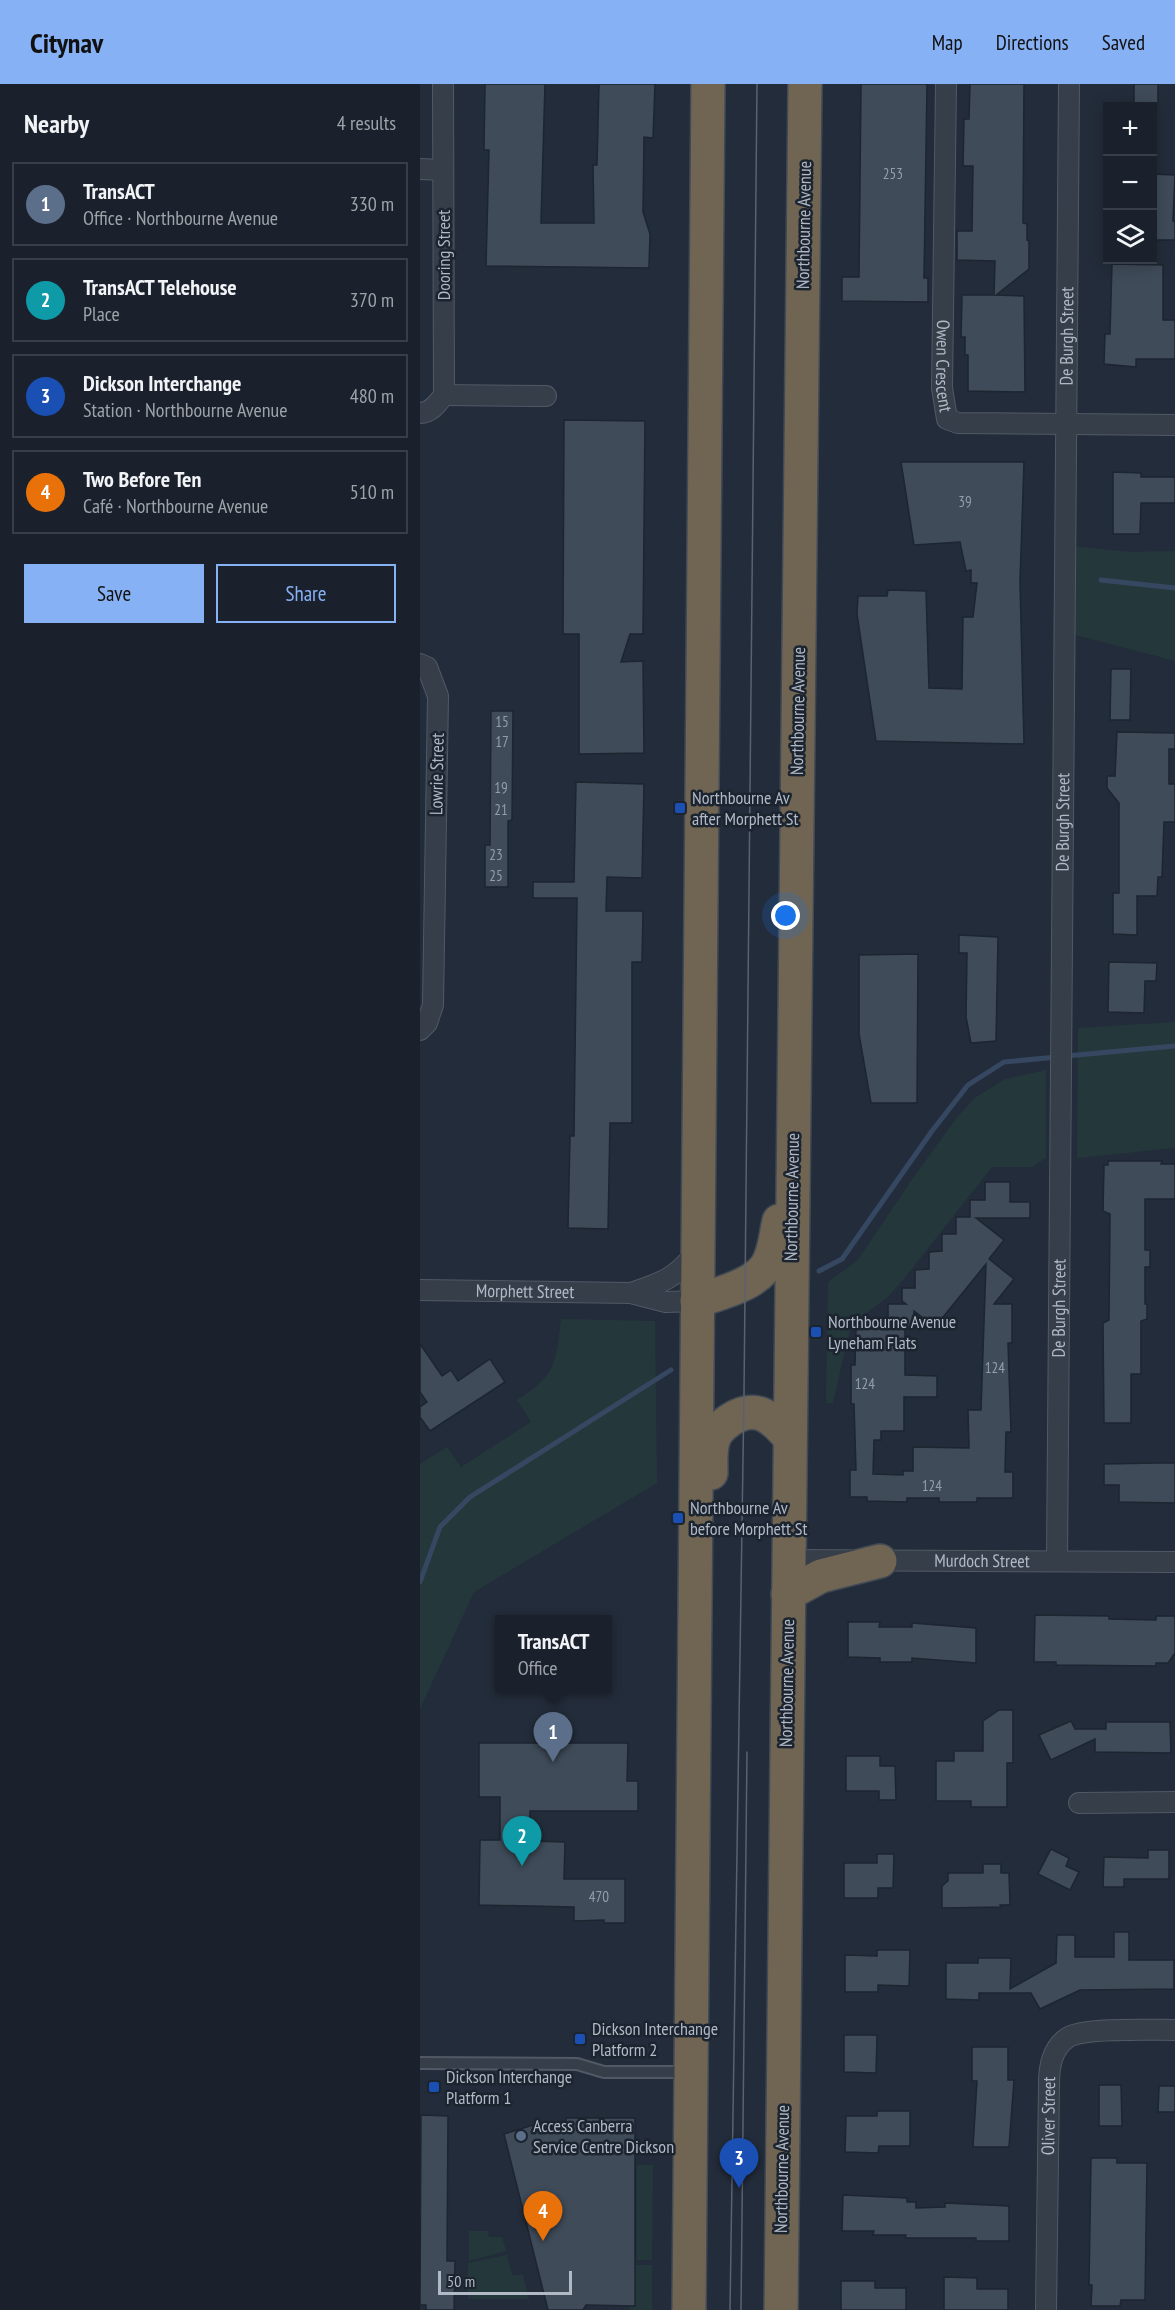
<!DOCTYPE html>
<meta charset="utf-8">
<style>
:root{--surface:#1a212c;--page:#272e38;--text:#f1f3f6;--muted:#9fa3a9;--line:#383e48;--accent:#87b1f5}
body{margin:0;font-family:"PT Sans Narrow",sans-serif;background:var(--page);color:var(--text)}
.controls{position:absolute;right:18px;top:18px;display:grid;overflow:hidden;border-radius:0px;box-shadow:0 3px 15px #0003}
.controls button{width:54px;height:54px;display:grid;place-items:center;padding:0;border:0;border-bottom:2px solid var(--line);background:var(--surface);color:var(--text);font:30px sans-serif}
.scale{position:absolute;left:18px;bottom:15px;width:134px;box-sizing:border-box;padding-left:6px;border:3px solid #b1b9c6;border-top:0;font-size:16px;line-height:21px;white-space:nowrap;color:#b1b9c6;-webkit-text-stroke:4px #1b242f;paint-order:stroke}
.you{position:absolute;left:366px;top:832px;width:21px;height:21px;margin:-15px;border:4px solid #fff;border-radius:50%;background:#1a73e8;box-shadow:0 0 0 9px #1a73e833}
.badge{display:grid;place-items:center;width:39px;height:39px;border-radius:50%;background:var(--accent);color:#fff;font-size:20px;font-weight:700}
.pin{position:absolute;translate:-50% -50px;filter:drop-shadow(0 2px 3px #0008)}
.pin::after{content:'';position:absolute;top:32px;width:21px;height:18px;background:inherit;clip-path:polygon(0 0,100% 0,50% 100%)}
.popup{position:absolute;left:75px;top:1531px;width:117px;height:78px;box-sizing:border-box;display:grid;place-content:center;border-radius:0px;background:var(--surface);filter:drop-shadow(0 2px 4px #0005);font-size:20px;white-space:nowrap;color:var(--muted)}
.popup b{font-size:22px;color:var(--text)}
.popup::after{content:'';position:absolute;left:50%;top:100%;margin-left:-12px;border:12px solid transparent;border-top-color:var(--surface)}
.list{margin:0;padding:0;list-style:none}
h2{display:flex;justify-content:space-between;align-items:center;height:78px;margin:0;padding:0 24px;font-size:26px}
h2 small{font-size:20px;font-weight:400;color:var(--muted)}
.list li{display:grid;grid-template-columns:39px 1fr auto;gap:18px;align-items:center;box-sizing:border-box;height:84px;margin:0 12px 12px;padding:0 12px;border:2px solid var(--line);border-radius:0px}
.list b{display:block;font-size:22px;white-space:nowrap}
.list p{margin:0;font-size:20px;white-space:nowrap;color:var(--muted)}
.list em{font-size:20px;font-style:normal;color:var(--muted)}
.actions{display:flex;gap:12px;padding:18px 24px}
.actions a{flex:1;padding:14px 0;border:2px solid var(--accent);border-radius:0px;text-align:center;font-size:21px;color:var(--accent)}
.actions .main{background:var(--accent);color:#111}
.icon{flex:none;width:33px;height:33px;fill:none;stroke:currentColor;stroke-width:2;stroke-linecap:round;stroke-linejoin:round}
.map{position:relative;flex:none;width:755px;height:2226px;overflow:hidden}
header{display:flex;align-items:center;gap:36px;box-sizing:border-box;height:84px;padding:0 30px;background:var(--accent);color:#111}
header strong{font-size:28px}
nav{display:flex;gap:33px;margin-inline-start:auto;font-size:21px}
main{display:flex}
aside{flex:1;background:var(--surface)}
.map>svg:first-child{display:block}
</style>
<header>
<strong>Citynav</strong>
<nav><a>Map</a><a>Directions</a><a>Saved</a></nav>
</header>
<main>
<aside>
<h2>Nearby<small>4 results</small></h2>
<ul class="list">
<li><span class="badge" style="background:#5c6f8a">1</span><div><b>TransACT</b><p>Office · Northbourne Avenue</p></div><em>330 m</em></li>
<li><span class="badge" style="background:#0f9aa8">2</span><div><b>TransACT Telehouse</b><p>Place</p></div><em>370 m</em></li>
<li><span class="badge" style="background:#1a4fb4">3</span><div><b>Dickson Interchange</b><p>Station · Northbourne Avenue</p></div><em>480 m</em></li>
<li><span class="badge" style="background:#e8710a">4</span><div><b>Two Before Ten</b><p>Café · Northbourne Avenue</p></div><em>510 m</em></li>
</ul>
<div class="actions"><a class="main">Save</a><a>Share</a></div>
</aside>
<div class="map">
<svg width="755" height="2226" viewBox="0 0 755 2226">
<rect width="100%" height="100%" fill="#232c3a"/>
<g fill="#24383b">
<path d="M652,462L710,468L755,467V577L652,550Z"/>
<path d="M755,938V1064L657,1074L658,944Z"/>
<path d="M626,986V1074L612,1083H572L483,1196L469,1212L433,1239L427,1256L413,1319H406L408,1198L437,1177L493,1094L538,1032L556,1013L585,995Z"/>
<path d="M141,1235L235,1237L237,1399L54,1508L0,1625V1380L27,1363L41,1383L111,1338L97,1316C136,1291 136,1279 141,1235Z"/>
<path d="M217,2081H233L232,2176H217Z"/>
<path d="M49,2147H68L69,2153H82L86,2167L49,2177Z"/>
<path d="M87,2171L92,2191H103L109,2215H48V2179Z"/>
<path d="M215,2181H232V2226H210L209,2222H215Z"/>
</g>
<g fill="none" stroke-linecap="round" stroke-linejoin="round">
<g stroke="#364861" stroke-width="5">
<path d="M681,496L755,504"/>
<path d="M646,972L755,962"/>
<path d="M399,1187L422,1175L512,1047L548,1001L584,978L637,973"/>
<path d="M0,1498L20,1443L50,1413L251,1286"/>
</g>
</g>
<g fill="#3f4b59" stroke="#1d2531" stroke-width="1.5" fill-rule="evenodd">
<path d="M65,0H125L121,139H174L173,81H177L179,0H235L233,54L224,53L223,128L230,150L229,184L66,182L69,66H64Z"/>
<path d="M441,0H507L504,194H508V218L422,217V193H439Z"/>
<path d="M550,0H604L603,139L607,140V156L609,157V185L576,211L604,212L605,308L548,307V271H545V253H541L542,211H574L575,177L537,176V147H552L553,82H543L544,35H549Z"/>
<rect x="714" y="0" width="24" height="22"/>
<path d="M732,90L755,91L753,137H755V156H732Z"/>
<path d="M692,180L743,181V236H755V275H716V283L684,280L685,250H690Z"/>
<path d="M144,336L225,337L223,550H210L201,578L223,577L224,669L159,670V550H143Z"/>
<path d="M481,378H604L600,498L604,660L456,657L437,530L438,512H467L468,506L506,507L509,604L542,605L543,533H553L557,499H551V486L546,487L540,458L494,461Z"/>
<path d="M693,388L721,389V393H755V419H721L720,450H693Z"/>
<path d="M691,585H711L710,636H690Z"/>
<path d="M71,627H93L92,736L88,737V803H65V761H70Z"/>
<path d="M697,648L755,649V665H749V700H755V738H744L742,793H738L737,812H717V851L693,850V809H699V719L687,704V692H695Z"/>
<path d="M156,698L224,700L222,794L187,793L186,827H223L222,878H212V1039H190L188,1145L148,1144L150,1052H154L157,814H113V798H154Z"/>
<path d="M539,851L578,853L576,957L551,959L546,933L547,869H539Z"/>
<path d="M498,870L497,1019H451L439,950V871Z"/>
<path d="M689,878L737,879L736,897H725L724,929L688,928Z"/>
<path d="M688,1077H742L741,1080H755V1115H725V1166H730V1183H725V1220H727V1235L721,1237V1290H711V1339H684L683,1239L689,1236L690,1130L683,1127L684,1081H688Z"/>
<path d="M565,1098H590V1118H610V1134H556L584,1156L569,1175L594,1195L574,1220H592V1259H588L591,1348H586L585,1388H593V1414H557V1418H519V1414H487V1418L447,1417V1413H430V1386H436L434,1320H431V1281H435L436,1245H468V1220H486L482,1217V1204H495V1186L509,1185V1168L522,1167V1150H536V1133H550V1116H565ZM566,1180L561,1326H548L549,1364L493,1363V1387H483V1391L453,1390L454,1356H461V1347H484V1313H517V1292L485,1291V1244H494V1227L515,1243Z"/>
<path d="M0,1260L22,1292L31,1286L38,1297L70,1275L85,1298L10,1347L0,1333V1323L7,1318L0,1308Z"/>
<path d="M737,1379H755V1419L699,1418V1401H684V1380Z"/>
<path d="M615,1531L689,1532V1535L736,1536V1532H755V1569L748,1579H736V1582L636,1581V1578H614Z"/>
<path d="M428,1538H460L459,1543H492V1539L556,1544V1579L492,1574V1578H460V1574L428,1573Z"/>
<path d="M579,1626H593V1679H587V1723H551V1717H516V1677H534V1667H563V1637Z"/>
<path d="M651,1637L655,1645H686V1638H750L751,1669L675,1668V1655L631,1676L619,1651Z"/>
<path d="M59,1659H208L207,1697H218V1727H110L109,1757L145,1758L144,1795H205V1839H184V1836L154,1837V1823L59,1821L60,1756H80V1713H59Z"/>
<path d="M426,1672H460V1682H475L476,1716H459V1707H426Z"/>
<path d="M631,1765L649,1774L646,1782L659,1788L650,1806L618,1790Z"/>
<path d="M728,1766H749V1795H704V1803H683L684,1773L728,1774Z"/>
<path d="M457,1770H474L473,1804H458V1814H424V1779H457Z"/>
<path d="M563,1780H581V1789H589L590,1821H580L581,1823L522,1824V1802L528,1797V1789H563Z"/>
<path d="M694,1848H709V1876H754V1905L660,1906L620,1925L611,1909H559V1916L526,1915V1879H558V1874H591L590,1905L636,1879L637,1851H655V1873H694Z"/>
<path d="M457,1866H490L489,1902L458,1901V1908H425V1871L457,1872Z"/>
<path d="M424,1951H457L456,1989L424,1988Z"/>
<path d="M552,1963H588V1996H594L589,2063H553L557,1997H552Z"/>
<path d="M679,2001H701L702,2042H679Z"/>
<path d="M739,2002H755V2028H738Z"/>
<path d="M457,2027H490V2062H459L458,2069L425,2068L426,2032H457Z"/>
<path d="M1,2031L28,2032L27,2177H35L34,2226H6V2221H0Z"/>
<path d="M146,2034H215V2222L166,2221L163,2226H128L84,2050L120,2039L146,2043Z"/>
<path d="M671,2074H697V2079H727L725,2216H701L700,2222H671L672,2201H669Z"/>
<path d="M423,2111L487,2114V2118H496V2124L525,2123V2119L589,2122V2157H556V2154H485L486,2151H453L454,2147H422Z"/>
<path d="M524,2193L557,2194V2205H588V2226H524Z"/>
<path d="M421,2197H455V2204H486V2226H421Z"/>
</g>
<g fill="none" stroke-linecap="round" stroke-linejoin="round">
<g stroke="#515965" stroke-width="14">
<path id="lane" d="M0,1979L157,1980L184,1988H269"/>
</g>
<g stroke="#515965" stroke-width="22">
<g id="street">
<path id="s1" d="M526,0L522,304L527,335L538,339L755,341"/>
<path d="M0,85L23,86"/>
<path d="M24,311L126,312"/>
<path d="M0,329C11,329 18,319 24,311L23,0"/>
<path d="M0,580L7,583L18,612L13,921L7,939L0,946"/>
<path id="s2" d="M0,1206L211,1209L246,1218L277,1217"/>
<path d="M211,1209C244,1198 256,1194 278,1166"/>
<path id="s3" d="M368,1476L755,1478"/>
<path id="s4" d="M637,1476L649,0"/>
<path d="M659,1719L755,1718"/>
<path id="s5" d="M626,2226L629,2000C629,1982 632,1965 647,1954C662,1943 734,1946 755,1946"/>
</g>
</g>
<g stroke="#414955" stroke-width="36">
<g id="highway">
<path d="M277,1217C300,1209 341,1200 350,1175C355,1163 356,1150 359,1137"/>
<path d="M291,1389C291,1379 290,1367 293,1357C295,1348 303,1341 310,1336C336,1319 352,1333 369,1353"/>
<path d="M368,1510L401,1492L460,1477"/>
<path d="M269,2226L288,0"/>
<path d="M361,2226L385,0"/>
</g>
</g>
<use href="#lane" stroke="#363e4a" stroke-width="10"/>
<use href="#street" stroke="#363e4a" stroke-width="20"/>
<use href="#highway" stroke="#706553" stroke-width="33"/>
<g stroke="#586271" stroke-width="1.5">
<path d="M310,2226L324,1311L337,0"/>
<path d="M321,2226L327,1668"/>
</g>
</g>
<g fill="#1a4fb4" stroke="#1b242f" stroke-width="2">
<rect x="254" y="718" width="12" height="12" rx="3"/>
<rect x="390" y="1242" width="12" height="12" rx="3"/>
<rect x="252" y="1428" width="12" height="12" rx="3"/>
<rect x="154" y="1949" width="12" height="12" rx="3"/>
<rect x="8" y="1997" width="12" height="12" rx="3"/>
</g>
<circle fill="#5c6f8a" stroke="#1b242f" stroke-width="2" cx="101" cy="2052" r="6"/>
<g text-anchor="middle" stroke-width="5" stroke-linejoin="round" paint-order="stroke">
<g font-size="15" fill="#949eab">
<text x="473" y="95">253</text>
<text x="545" y="423">39</text>
<text x="82" y="643">15</text>
<text x="82" y="663">17</text>
<text x="81" y="709">19</text>
<text x="81" y="731">21</text>
<text x="76" y="776">23</text>
<text x="76" y="797">25</text>
<text x="575" y="1289">124</text>
<text x="445" y="1305">124</text>
<text x="512" y="1407">124</text>
<text x="179" y="1818">470</text>
</g>
<g font-size="18" fill="#b1b9c6" stroke="#1b242f">
<text transform="translate(384 141) rotate(-89)" y="6">Northbourne Avenue</text>
<text transform="translate(24 171) rotate(-90)" y="6">Dooring Street</text>
<text dy="6" stroke="none"><textPath href="#s4" startOffset="1224">De Burgh Street</textPath></text>
<text dy="6" stroke="none"><textPath href="#s1" startOffset="282">Owen Crescent</textPath></text>
<text transform="translate(378 627) rotate(-89)" y="6">Northbourne Avenue</text>
<text transform="translate(17 690) rotate(-89)" y="6">Lowrie Street</text>
<text dy="6" stroke="none"><textPath href="#s4" startOffset="738">De Burgh Street</textPath></text>
<text transform="translate(372 1113) rotate(-89)" y="6">Northbourne Avenue</text>
<text dy="6" stroke="none"><textPath href="#s2" startOffset="105">Morphett Street</textPath></text>
<text dy="6" stroke="none"><textPath href="#s4" startOffset="252">De Burgh Street</textPath></text>
<text dy="6" stroke="none"><textPath href="#s3" startOffset="194">Murdoch Street</textPath></text>
<text transform="translate(367 1599) rotate(-89)" y="6">Northbourne Avenue</text>
<text dy="6" stroke="none"><textPath href="#s5" startOffset="194">Oliver Street</textPath></text>
<text transform="translate(362 2085) rotate(-89)" y="6">Northbourne Avenue</text>
</g>
<g font-size="18" fill="#b1b9c6" stroke="#1b242f" text-anchor="start">
<text x="272" y="720">Northbourne Av<tspan x="272" dy="21">after Morphett St</tspan></text>
<text x="408" y="1244">Northbourne Avenue<tspan x="408" dy="21">Lyneham Flats</tspan></text>
<text x="270" y="1430">Northbourne Av<tspan x="270" dy="21">before Morphett St</tspan></text>
<text x="172" y="1951">Dickson Interchange<tspan x="172" dy="21">Platform 2</tspan></text>
<text x="26" y="1999">Dickson Interchange<tspan x="26" dy="21">Platform 1</tspan></text>
<text x="113" y="2048">Access Canberra<tspan x="113" dy="21">Service Centre Dickson</tspan></text>
</g>
</g>
</svg>
<div class="controls">
<button>+</button>
<button>−</button>
<button><svg class="icon" aria-label="layers" viewBox="0 0 24 24"><path d="M12 4l9 5-9 5-9-5zM3 14l9 5 9-5"/></svg></button>
</div>
<div class="scale">50 m</div>
<div class="you"></div>
<div class="pin badge" style="left:133px;top:1678px;background:#5c6f8a">1</div>
<div class="popup"><b>TransACT</b>Office</div>
<div class="pin badge" style="left:102px;top:1782px;background:#0f9aa8">2</div>
<div class="pin badge" style="left:319px;top:2104px;background:#1a4fb4">3</div>
<div class="pin badge" style="left:123px;top:2157px;background:#e8710a">4</div>
</div>
</main>
